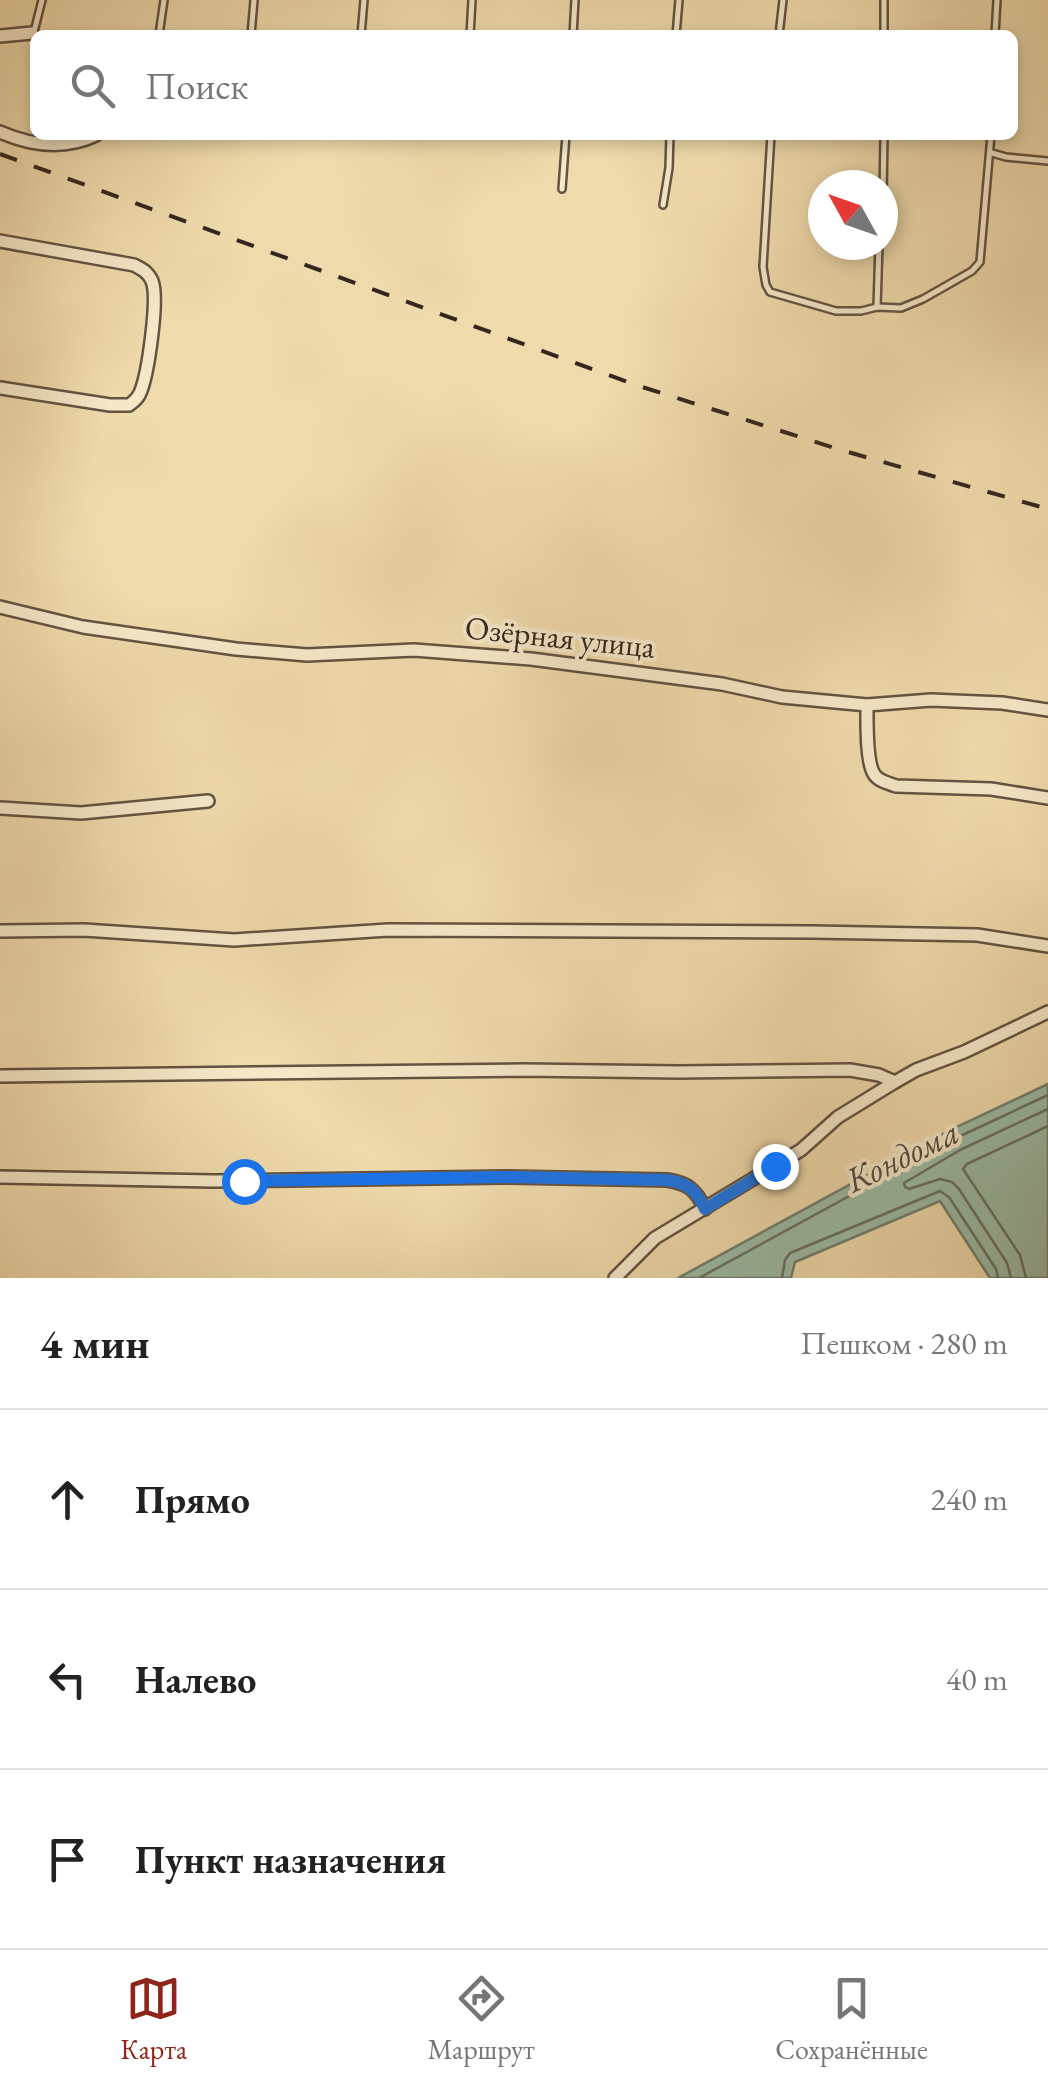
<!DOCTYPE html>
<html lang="ru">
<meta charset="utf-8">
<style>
:root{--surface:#fff;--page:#f6f6f6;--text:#222;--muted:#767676;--line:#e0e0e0;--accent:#8f2418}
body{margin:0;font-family:"EB Garamond",serif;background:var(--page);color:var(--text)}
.compass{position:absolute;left:808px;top:170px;width:90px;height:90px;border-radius:50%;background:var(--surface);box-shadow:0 5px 15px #0003;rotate:310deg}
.stop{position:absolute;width:30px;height:30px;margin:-22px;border:8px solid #1a73e8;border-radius:50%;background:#fff}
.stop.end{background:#1a73e8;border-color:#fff;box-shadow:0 2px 10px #0008}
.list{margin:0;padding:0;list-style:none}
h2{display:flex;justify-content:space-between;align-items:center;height:130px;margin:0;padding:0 40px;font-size:42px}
h2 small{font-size:32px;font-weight:400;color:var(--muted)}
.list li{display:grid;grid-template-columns:65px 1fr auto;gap:30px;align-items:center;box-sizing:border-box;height:180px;padding:0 40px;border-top:2px solid var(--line)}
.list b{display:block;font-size:38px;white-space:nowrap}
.list em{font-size:32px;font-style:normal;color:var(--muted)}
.icon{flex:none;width:55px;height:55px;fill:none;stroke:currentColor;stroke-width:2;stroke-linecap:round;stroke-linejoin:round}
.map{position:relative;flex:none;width:1048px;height:1278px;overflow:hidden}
.search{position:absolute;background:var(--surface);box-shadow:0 5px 15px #0003;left:30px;right:30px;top:30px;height:110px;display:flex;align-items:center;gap:25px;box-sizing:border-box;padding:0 35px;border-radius:15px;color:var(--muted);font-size:38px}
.sheet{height:670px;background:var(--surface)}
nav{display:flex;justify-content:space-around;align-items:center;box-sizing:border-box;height:140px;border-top:2px solid var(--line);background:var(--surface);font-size:28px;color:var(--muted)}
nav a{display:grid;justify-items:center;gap:5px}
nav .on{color:var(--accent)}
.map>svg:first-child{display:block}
</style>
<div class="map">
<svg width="1048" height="1278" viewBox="0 0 1048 1278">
<rect width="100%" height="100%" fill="#efdaab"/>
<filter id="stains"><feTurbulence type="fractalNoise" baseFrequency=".002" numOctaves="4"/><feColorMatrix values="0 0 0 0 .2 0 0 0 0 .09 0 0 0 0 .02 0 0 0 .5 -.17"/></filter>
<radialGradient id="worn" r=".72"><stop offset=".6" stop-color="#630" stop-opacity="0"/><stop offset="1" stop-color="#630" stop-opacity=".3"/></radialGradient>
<path fill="#9abba6" stroke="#717f70" stroke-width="2.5" d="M1048,1084V1278H990L940,1201L795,1262L791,1278H678L950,1130Z"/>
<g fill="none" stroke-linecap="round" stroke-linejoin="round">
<g stroke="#677062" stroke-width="2.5">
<path d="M699,1278L954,1139L1048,1095"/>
<path d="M782,1278L785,1260L790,1253L940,1191L949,1197L996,1269L998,1278"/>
<path d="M1011,1278L1007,1263L959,1189L952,1182L940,1179L909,1189L905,1187L904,1183L960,1150L1048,1109"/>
<path d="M1026,1278L1020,1255L963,1169L967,1164L1048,1126"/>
</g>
<g stroke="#635341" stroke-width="10">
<g id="service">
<path d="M35,28L42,0"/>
<path d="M159,35L164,0"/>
<path d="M251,35L254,0"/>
<path d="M361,35L364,0"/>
<path d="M470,35L472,0"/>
<path d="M573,35L575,0"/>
<path d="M676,35L679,0"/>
<path d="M779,35L783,0"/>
<path d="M884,35V0"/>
<path d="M995,35L997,0"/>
<path d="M771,135L763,267L766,285L770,292L836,311H861L877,307L901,308L923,299L972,271L980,262L991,135"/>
<path d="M992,153L1006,157L1048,161"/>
<path d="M562,189L566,135"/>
<path d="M883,195L884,135"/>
<path d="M663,205L669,168L670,135"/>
<path d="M877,307L879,245"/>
</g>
</g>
<g stroke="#635341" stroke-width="16">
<g id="minor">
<path d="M0,36L32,33"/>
<path d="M0,132C32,146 64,150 96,135"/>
<path d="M0,241L134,265C142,269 148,272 152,281C159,298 148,375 140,393C137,400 135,400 129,405H110L0,388"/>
<path d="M0,607L83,627L236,649L307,655L414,650L531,659L722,684L782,697L867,705C867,721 866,762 874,774C878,781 888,783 896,786L991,789L1048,798"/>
<path d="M867,705L931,700L1002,703L1048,710"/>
<path d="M0,808L81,813L208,801"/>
<path d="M0,931L84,930L234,940L388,930L812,932L977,935L1048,946"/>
<path d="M0,1076L523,1070L679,1072L850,1070L879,1075L895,1082"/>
<path d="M0,1177L213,1181L505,1177L667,1180C688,1183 696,1190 705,1209"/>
<path d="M615,1278L655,1238L801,1150L838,1117L895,1082L916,1070L964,1052L1048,1012"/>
</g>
</g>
<use href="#service" stroke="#f5e7c8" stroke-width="5"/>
<use href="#minor" stroke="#f5e7c8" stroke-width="11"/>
<path stroke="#34261e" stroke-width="4" stroke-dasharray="18 18" stroke-linecap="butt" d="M0,154L636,385L841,450L1048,509"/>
</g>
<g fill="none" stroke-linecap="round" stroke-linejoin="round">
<path stroke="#1a73e8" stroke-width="12" d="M244,1181L505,1177L667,1180C688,1183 696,1190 705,1209L775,1166"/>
</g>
<g text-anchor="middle" stroke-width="8" stroke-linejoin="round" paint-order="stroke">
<g font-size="32" fill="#34261e" stroke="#f5e7c8">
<text transform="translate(560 637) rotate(6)" y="11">Озёрная улица</text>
</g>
<g font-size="35" font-style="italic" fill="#4e4b40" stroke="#f5e7c8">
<text transform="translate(902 1156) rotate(-26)" y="12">Кондома</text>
</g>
</g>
<rect width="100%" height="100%" filter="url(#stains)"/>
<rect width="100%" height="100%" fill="url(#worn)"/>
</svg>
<svg class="compass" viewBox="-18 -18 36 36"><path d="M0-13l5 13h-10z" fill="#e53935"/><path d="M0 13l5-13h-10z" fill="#767676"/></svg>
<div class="stop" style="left:244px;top:1181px"></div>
<div class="stop end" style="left:775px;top:1166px"></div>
<div class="search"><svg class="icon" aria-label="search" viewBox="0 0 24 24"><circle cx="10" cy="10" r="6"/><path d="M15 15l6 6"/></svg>Поиск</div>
</div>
<section class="sheet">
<h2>4 мин<small>Пешком · 280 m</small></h2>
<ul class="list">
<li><svg class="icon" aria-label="ahead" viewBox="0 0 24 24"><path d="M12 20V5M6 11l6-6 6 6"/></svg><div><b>Прямо</b></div><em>240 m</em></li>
<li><svg class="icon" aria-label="left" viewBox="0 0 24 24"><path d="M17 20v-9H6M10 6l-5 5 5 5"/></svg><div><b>Налево</b></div><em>40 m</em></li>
<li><svg class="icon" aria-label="arrive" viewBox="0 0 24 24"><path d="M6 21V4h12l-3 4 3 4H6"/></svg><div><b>Пункт назначения</b></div></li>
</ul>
</section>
<nav>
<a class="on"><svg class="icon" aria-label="map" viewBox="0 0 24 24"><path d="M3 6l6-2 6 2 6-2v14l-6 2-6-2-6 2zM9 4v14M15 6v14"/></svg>Карта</a>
<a><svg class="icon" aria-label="directions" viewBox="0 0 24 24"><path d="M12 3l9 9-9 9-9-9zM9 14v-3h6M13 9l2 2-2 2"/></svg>Маршрут</a>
<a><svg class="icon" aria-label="saved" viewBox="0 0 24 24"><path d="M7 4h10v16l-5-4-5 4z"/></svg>Сохранённые</a>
</nav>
